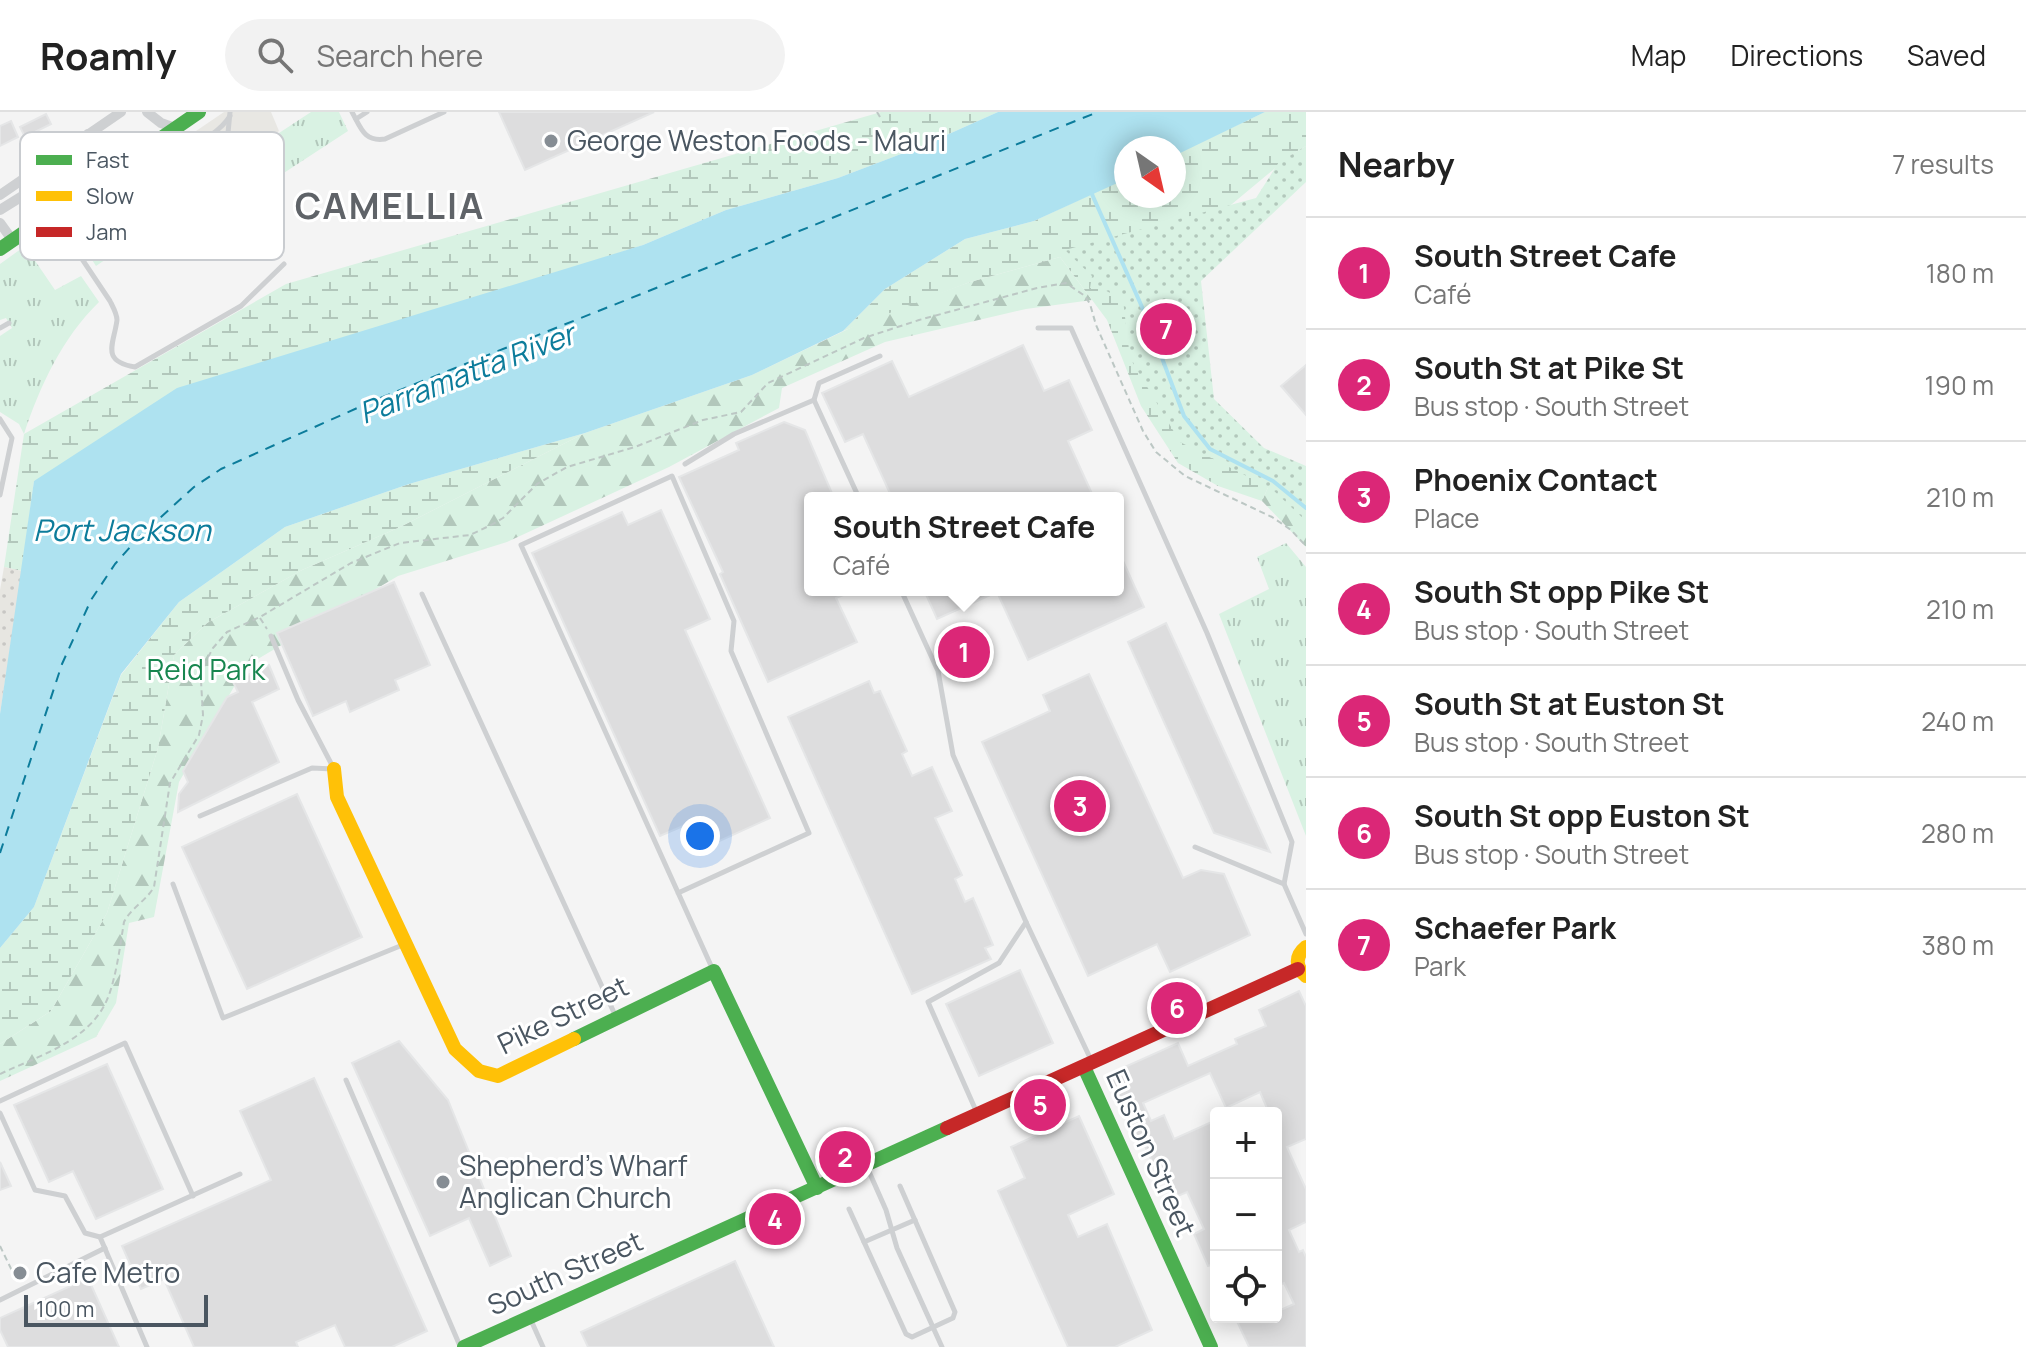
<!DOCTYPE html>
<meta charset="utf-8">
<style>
:root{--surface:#fff;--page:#f2f2f2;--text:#222;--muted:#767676;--line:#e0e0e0;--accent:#db2777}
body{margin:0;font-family:Manrope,sans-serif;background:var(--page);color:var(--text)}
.controls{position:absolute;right:24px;bottom:24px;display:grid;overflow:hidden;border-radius:8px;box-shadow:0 4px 20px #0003}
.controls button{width:72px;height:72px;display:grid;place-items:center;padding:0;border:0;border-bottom:2px solid var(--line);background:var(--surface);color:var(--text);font:40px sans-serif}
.compass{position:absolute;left:1114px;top:24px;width:72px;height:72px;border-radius:50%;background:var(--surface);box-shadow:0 4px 20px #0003;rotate:146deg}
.scale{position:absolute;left:24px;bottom:20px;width:184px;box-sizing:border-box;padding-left:8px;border:4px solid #4a5661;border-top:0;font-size:22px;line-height:28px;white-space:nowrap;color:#4a5661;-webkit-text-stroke:6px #fff;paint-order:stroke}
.you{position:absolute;left:700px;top:724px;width:28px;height:28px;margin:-20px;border:6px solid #fff;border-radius:50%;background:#1a73e8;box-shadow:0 0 0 12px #1a73e833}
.badge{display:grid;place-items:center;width:52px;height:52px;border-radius:50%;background:var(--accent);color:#fff;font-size:26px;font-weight:700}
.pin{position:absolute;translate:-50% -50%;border:4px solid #fff;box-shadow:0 2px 8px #0006}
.popup{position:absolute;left:804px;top:380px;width:320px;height:104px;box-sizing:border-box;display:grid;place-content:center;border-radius:8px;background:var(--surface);filter:drop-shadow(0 2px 6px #0005);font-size:26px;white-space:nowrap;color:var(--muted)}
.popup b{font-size:30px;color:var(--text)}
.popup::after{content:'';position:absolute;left:50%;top:100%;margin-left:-16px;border:16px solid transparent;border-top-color:var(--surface)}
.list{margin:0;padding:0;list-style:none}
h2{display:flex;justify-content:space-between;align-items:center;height:104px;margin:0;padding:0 32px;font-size:34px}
h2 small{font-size:26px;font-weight:400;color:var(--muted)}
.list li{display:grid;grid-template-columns:52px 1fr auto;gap:24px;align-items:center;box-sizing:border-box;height:112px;padding:0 32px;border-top:2px solid var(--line)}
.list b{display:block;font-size:30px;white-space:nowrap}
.list p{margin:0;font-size:26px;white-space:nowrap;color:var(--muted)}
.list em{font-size:26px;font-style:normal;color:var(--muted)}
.icon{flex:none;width:44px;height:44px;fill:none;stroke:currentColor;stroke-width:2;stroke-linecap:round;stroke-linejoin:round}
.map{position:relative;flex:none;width:1306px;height:1235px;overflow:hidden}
header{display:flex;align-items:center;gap:48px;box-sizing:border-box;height:112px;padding:0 40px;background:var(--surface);border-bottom:2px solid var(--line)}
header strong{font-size:38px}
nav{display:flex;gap:44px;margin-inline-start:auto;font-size:28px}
.search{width:560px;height:72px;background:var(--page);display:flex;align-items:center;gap:20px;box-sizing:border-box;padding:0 28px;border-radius:44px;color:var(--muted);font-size:30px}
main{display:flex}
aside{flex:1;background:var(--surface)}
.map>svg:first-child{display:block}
</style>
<header>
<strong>Roamly</strong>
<div class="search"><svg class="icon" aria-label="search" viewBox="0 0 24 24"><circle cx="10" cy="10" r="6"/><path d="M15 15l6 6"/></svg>Search here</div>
<nav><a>Map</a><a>Directions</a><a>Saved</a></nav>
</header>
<main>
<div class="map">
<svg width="1306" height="1235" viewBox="0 0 1306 1235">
<defs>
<pattern id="grass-tufts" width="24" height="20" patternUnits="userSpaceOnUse" patternTransform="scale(2)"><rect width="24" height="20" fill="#d9f2e3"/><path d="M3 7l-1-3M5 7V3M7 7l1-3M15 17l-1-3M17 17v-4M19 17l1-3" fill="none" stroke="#b2c7bb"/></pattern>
<pattern id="forest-firs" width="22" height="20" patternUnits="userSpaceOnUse" patternTransform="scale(2)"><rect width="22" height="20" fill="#d9f2e3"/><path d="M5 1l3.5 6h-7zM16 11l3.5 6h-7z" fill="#b2c7bb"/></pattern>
<pattern id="wetland-marsh" width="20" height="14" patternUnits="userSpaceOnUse" patternTransform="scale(2)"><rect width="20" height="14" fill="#d9f2e3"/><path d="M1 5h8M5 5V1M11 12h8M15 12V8" fill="none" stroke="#b2c7bb"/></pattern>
<pattern id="sand-dots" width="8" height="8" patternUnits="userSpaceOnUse" patternTransform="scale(2)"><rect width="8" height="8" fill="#e7e6e1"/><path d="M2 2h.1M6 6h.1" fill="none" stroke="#c8c7c4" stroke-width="1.8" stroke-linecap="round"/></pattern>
<pattern id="park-dots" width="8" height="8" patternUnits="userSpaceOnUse" patternTransform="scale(2)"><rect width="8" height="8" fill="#d9f2e3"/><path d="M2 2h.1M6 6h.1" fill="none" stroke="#b2c7bb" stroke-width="1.8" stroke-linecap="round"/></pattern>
</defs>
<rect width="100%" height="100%" fill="#f4f4f4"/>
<path fill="#e8e7e3" d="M224,0H271L279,19L132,118L102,127L77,125L65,108Z"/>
<g fill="url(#grass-tufts)">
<path d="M311,0H339L348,19L177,131L167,127H152L146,120L96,154L77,125L102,127L132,118Z"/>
<path d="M25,134L55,178L81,164L99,190C62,226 40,274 24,322L19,312L0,300V224L12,216L6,206L0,208V152Z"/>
<path d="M1286,431L1306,455V724L1219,502L1269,477L1257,445Z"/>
</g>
<g fill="url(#forest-firs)">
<path d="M1060,145L1092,188L1026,197L885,230L782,276L779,296L669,355L507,430L398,464L246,554L179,670L154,805L129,811L116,891L96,925L0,969V932L51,899L107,801L158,636L174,543L207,511L302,458L400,415L585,321L752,263L869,207L970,170Z"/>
<path d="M1273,364L1306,378V435L1262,389Z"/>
</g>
<g fill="url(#wetland-marsh)">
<path d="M881,0H998L922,34L838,66L726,98L643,133L588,151L34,369L22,459L4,455L24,322L286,172Z"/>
<path d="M1265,0H1306V34L1291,43L1226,97L1193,148L1200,279L1273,364L1262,389L1218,374L1178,351L1141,294L1107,208L1060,145L970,170L843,219L885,177L965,127L1034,109L1126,66V84H1174V43Z"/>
<path d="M585,321L400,415L302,458L207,511L174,543L158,636L107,801L51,899L0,932V836L34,795L121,563L179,490L285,415L409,372Z"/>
</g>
<path fill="url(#sand-dots)" d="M4,455L22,459L0,602V478Z"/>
<path fill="url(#park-dots)" d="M1306,34V70L1201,169L1214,287L1264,336L1306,354V409L1272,377L1180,330L1130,246L1123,188L1101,176H1090L1092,164L1065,138L1256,86L1279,50Z"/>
<path fill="#aee2f0" d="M998,0H1265L1174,44V36H1126V67L1034,109L965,127L885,177L843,219L752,263L585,321L409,372L285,415L179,490L121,562L34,795L0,836V602L34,369L177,276L643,133L726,98L838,66L922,34Z"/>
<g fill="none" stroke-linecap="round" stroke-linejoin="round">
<path stroke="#aee2f0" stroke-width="4" d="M1091,80L1146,204L1184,304L1210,337L1273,369L1306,396"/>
<path stroke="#0c7c9b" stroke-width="2" stroke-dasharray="10 8" stroke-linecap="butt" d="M0,741L62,552L91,488L115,452L140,424L194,375L221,357L375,288L1098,0"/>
</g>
<g fill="#ddddde" stroke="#e5e6e7" stroke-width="2">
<path d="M499,0H654L525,58Z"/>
<path d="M46,2L51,12L25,25L20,15Z"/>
<path d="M11,9L18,25L0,34V14Z"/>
<path d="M1023,233L1044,279L1069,268L1092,318L1068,329L1094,386H892L863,322L845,330L822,281L892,249L909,285Z"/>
<path d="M1306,253V303L1281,274Z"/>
<path d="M784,310L805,318L834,386H810V478H855L836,486L857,530L768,570L720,462L723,460L679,365L739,338L736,331Z"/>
<path d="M661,398L710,507L685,518L770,706L702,737L690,711L660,724L532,441L622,400L628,413Z"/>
<path d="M1118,438L1144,495L1028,548L997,480L937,507L924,478H1118Z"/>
<path d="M394,470L430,553L395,568L399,578L350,600L346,589L313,604L277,521Z"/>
<path d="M1166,511L1270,740L1214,721L1128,530Z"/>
<path d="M974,524L983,542L964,551L961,544L950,549L945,537Z"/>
<path d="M269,553L279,577L252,590L279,650L178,700L179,682L188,670L183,659L227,585L238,580L233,570Z"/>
<path d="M1089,562L1183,766L1201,758L1224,762L1250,823L1170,860L1157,832L1088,864L982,630L1050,599L1043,583Z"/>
<path d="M869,569L874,581L880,579L907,639L902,642L912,664L932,655L952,699L935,706L962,763L955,767L965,790L973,786L993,833L985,836L991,847L912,882L788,605Z"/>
<path d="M297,682L362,825L247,877L182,735Z"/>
<path d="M1020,858L1053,931L979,964L946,892Z"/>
<path d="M1299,879L1306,894V1027L1287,1035L1306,1077V1110L1289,1118L1299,1140L1303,1138L1306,1145V1235H1249L1235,1205H1276V1200L1294,1192L1284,1171L1276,1174V1001H1269L1260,980L1226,996L1210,961L1143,991L1151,1009L1164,1003L1174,1027L1216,1008V1151L1208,1154L1194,1122L1204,1117L1187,1080L1178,1084L1166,1058L1158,1062L1145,1034L1140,1036L1107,963L1178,931L1188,954L1237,932L1235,927L1266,914L1259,898Z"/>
<path d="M399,929L448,988L511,1144L490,1154L469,1106L430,1124L352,951Z"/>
<path d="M107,952L163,1077L96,1107L73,1059L49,1070L14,993Z"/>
<path d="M314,966L427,1219L392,1235H345L335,1213L296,1230L298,1235H194L164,1167L141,1177L122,1134L271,1068L240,999Z"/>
<path d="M1079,1004L1114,1082L1068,1103L1078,1125L1107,1112L1152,1218L1115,1235H1068L998,1079L1025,1066L1011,1035Z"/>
<path d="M0,1050L11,1074L0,1078Z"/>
<path d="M735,1149L774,1235H588L581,1220Z"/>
<path d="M88,1166L119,1235H8L0,1218V1206Z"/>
</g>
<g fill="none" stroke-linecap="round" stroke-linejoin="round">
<g stroke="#bcc7c4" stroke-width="2" stroke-dasharray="6 4" stroke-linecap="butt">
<path d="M877,0L880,5"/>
<path d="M260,506L267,517"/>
<path d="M0,962C40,943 92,929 109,883C117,860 120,834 124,810C131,796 146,789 154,775L170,671L199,623L203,603L201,569L205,551L213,536L227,520L260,505L351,451L400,431L470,423L491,413L503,406L537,372L567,355L635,335L703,308L741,300L768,271L864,226L919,208L1037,176L1066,171L1085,184L1090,192L1096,213L1143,319L1156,340L1185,364L1272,405L1291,418L1306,434"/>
<path d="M0,1134L17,1169"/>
</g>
<g stroke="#ced0d2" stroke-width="5">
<path d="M352,0C361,16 364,30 385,27L444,0"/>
<path d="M356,7L367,0"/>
<path d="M52,102L110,189C113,195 117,202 117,208C114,232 100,249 135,255L241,194L284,152"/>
<path d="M56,103L76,112H105L126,102L221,36L228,21L230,0"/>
<path d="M70,109C105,102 136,71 165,51C185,37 217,25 230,4"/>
<path d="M0,216L9,211"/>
<path d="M1038,216H1071L1207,521L1292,730L1284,772"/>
<path d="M814,288L819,271L880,244"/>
<path d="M0,307L12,326L0,383"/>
<path d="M685,352L734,322L814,288L859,386"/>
<path d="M901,478L938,559L953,643L1026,810L1092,950"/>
<path d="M422,482L616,905"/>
<path d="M271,524L298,588L334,657"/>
<path d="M200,704L312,656L333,657"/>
<path d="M1195,735L1284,772L1306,822"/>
<path d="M173,772L223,906L405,832"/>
<path d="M678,781L809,721L731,539L734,509L672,364L521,433L713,858"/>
<path d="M346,968L460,1234"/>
<path d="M0,989L125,931L193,1084"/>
<path d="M0,1001L35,1078L65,1084L85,1121L100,1125"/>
<path d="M977,1001L928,890L999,851L1026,810"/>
<path d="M867,1055L886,1098L897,1136L942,1235"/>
<path d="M849,1097L906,1222L912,1225L953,1206L955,1200L900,1074"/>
<path d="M864,1130L915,1108"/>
<path d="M0,1188L105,1136"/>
<path d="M530,1206L543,1235"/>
<path d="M147,1235L100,1125L240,1062"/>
</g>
<g stroke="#ced0d2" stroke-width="10">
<path d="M147,0L161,11L175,16"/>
<path d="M88,22L113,59"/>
<path d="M0,83L121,0"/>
<path d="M0,98L53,65L73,36"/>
<path d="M0,111L13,129"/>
</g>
<g stroke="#4caf50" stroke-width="14">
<path d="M0,137L199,0"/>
<path d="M574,927L714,859L817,1076"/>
<path d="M1084,955L1211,1235"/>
<path d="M464,1235L947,1016"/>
</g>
<g stroke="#ffc107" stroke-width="14">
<path d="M334,657L337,685L455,937L479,959L498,964L574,927"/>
<path d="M1306,835C1295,844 1295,855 1306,864"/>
</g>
<path stroke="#c62828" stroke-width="14" d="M947,1016L1298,857"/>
</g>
<g fill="#868d94" stroke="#fff" stroke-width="3">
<circle cx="551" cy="29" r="8"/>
<circle cx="443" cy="1070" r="8"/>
<circle cx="20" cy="1161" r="8"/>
</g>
<g text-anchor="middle" stroke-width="6" stroke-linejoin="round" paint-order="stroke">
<g font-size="28" fill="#4a5661" stroke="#fff" text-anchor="start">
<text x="567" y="39">George Weston Foods - Mauri</text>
<text x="459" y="1064">Shepherd's Wharf<tspan x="459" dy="32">Anglican Church</tspan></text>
<text x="36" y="1171">Cafe Metro</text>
</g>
<g font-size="28" fill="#17864f" stroke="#fff">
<text x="206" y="568">Reid Park</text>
</g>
<g font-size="28" fill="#4a5661" stroke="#fff">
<text transform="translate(563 903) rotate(-26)" y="10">Pike Street</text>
<text transform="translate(1151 1041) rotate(66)" y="10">Euston Street</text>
<text transform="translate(565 1161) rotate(-24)" y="10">South Street</text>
</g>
<g font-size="30" font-style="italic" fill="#0c7c9b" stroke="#fff">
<text transform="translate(467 262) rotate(-21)" y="10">Parramatta River</text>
<text x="122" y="429">Port Jackson</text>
</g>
<g font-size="36" font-weight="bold" letter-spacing="2" fill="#5f6368" stroke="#fff">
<text x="390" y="107">CAMELLIA</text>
</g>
</g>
<rect x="20" y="20" width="264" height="128" rx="12" fill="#fff" stroke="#c9ccd0" stroke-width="2"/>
<rect x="36" y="43" width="36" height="10" fill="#4caf50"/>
<rect x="36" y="79" width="36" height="10" fill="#ffc107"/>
<rect x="36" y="115" width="36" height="10" fill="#c62828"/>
<g font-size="22" fill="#4a5661">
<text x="86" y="56">Fast</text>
<text x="86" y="92">Slow</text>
<text x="86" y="128">Jam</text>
</g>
</svg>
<div class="controls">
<button>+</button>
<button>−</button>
<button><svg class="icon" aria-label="locate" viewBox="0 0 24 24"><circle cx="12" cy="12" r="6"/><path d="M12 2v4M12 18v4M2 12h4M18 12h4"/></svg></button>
</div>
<svg class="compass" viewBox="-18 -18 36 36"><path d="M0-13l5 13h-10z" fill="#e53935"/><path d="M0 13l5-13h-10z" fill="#767676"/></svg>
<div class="scale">100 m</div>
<div class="you"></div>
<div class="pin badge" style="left:964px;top:540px">1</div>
<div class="popup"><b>South Street Cafe</b>Café</div>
<div class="pin badge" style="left:845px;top:1045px">2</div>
<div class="pin badge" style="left:1080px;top:694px">3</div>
<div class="pin badge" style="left:775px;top:1107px">4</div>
<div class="pin badge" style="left:1040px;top:993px">5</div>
<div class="pin badge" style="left:1177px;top:896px">6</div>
<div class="pin badge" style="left:1166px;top:217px">7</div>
</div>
<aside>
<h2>Nearby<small>7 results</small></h2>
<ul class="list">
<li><span class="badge">1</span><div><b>South Street Cafe</b><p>Café</p></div><em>180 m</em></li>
<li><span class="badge">2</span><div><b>South St at Pike St</b><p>Bus stop · South Street</p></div><em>190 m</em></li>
<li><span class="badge">3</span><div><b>Phoenix Contact</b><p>Place</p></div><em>210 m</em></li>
<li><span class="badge">4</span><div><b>South St opp Pike St</b><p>Bus stop · South Street</p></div><em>210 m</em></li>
<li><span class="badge">5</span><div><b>South St at Euston St</b><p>Bus stop · South Street</p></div><em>240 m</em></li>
<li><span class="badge">6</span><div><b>South St opp Euston St</b><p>Bus stop · South Street</p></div><em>280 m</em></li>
<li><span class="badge">7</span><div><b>Schaefer Park</b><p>Park</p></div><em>380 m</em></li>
</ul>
</aside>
</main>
